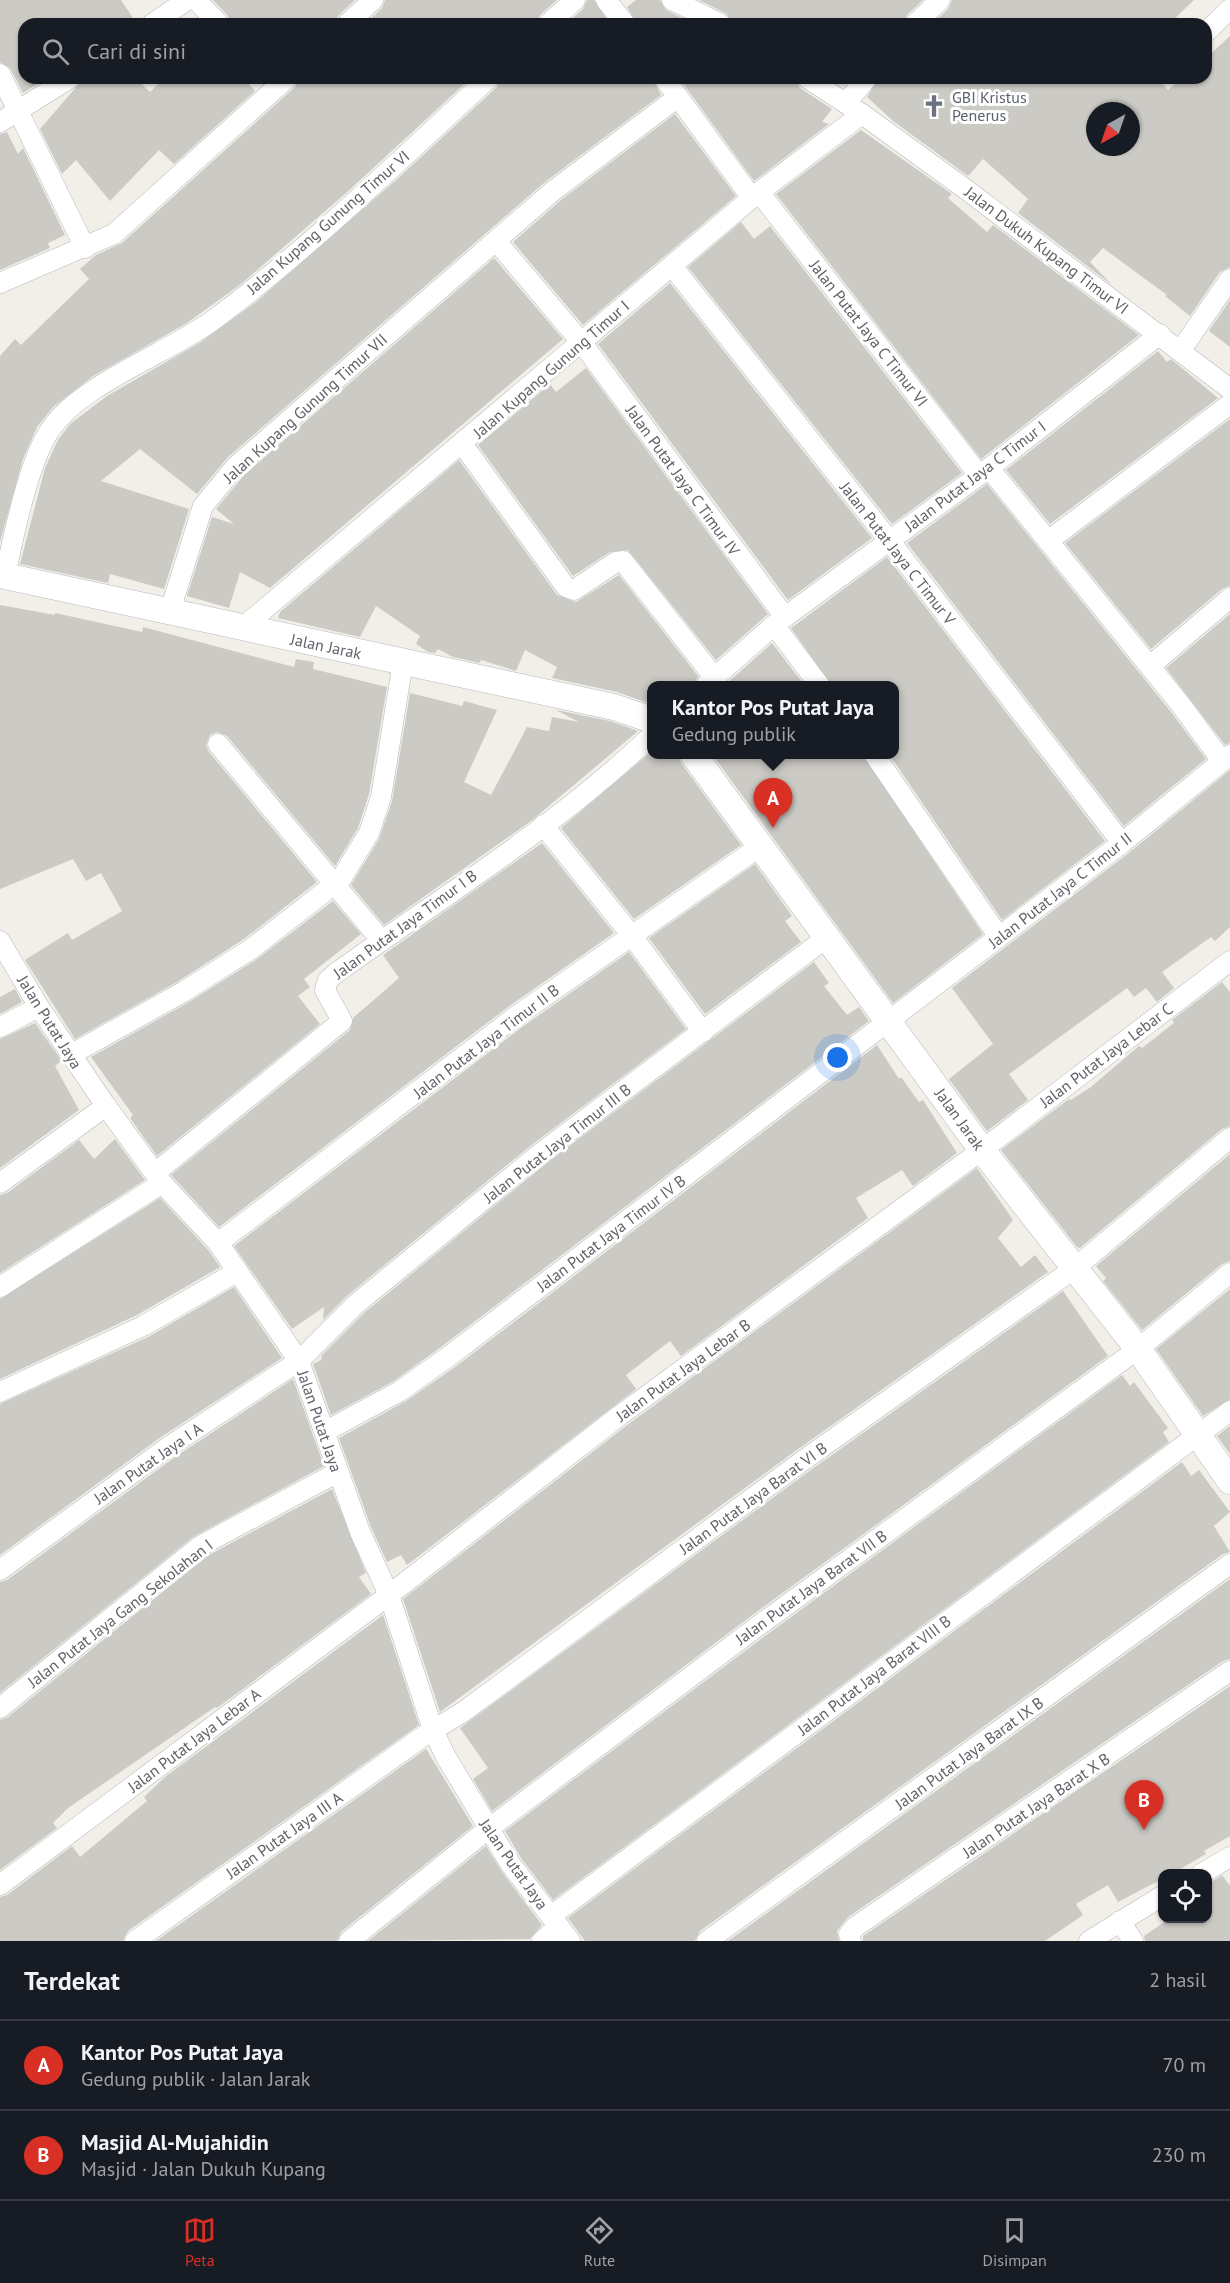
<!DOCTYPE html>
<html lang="id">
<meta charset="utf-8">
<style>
:root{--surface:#171b24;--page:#20242c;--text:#f1f3f6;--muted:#9ea1a6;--line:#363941;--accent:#d93025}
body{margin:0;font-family:"PT Sans",sans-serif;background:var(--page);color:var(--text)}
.controls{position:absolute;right:18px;bottom:18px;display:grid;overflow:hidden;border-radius:12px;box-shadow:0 2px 4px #0004}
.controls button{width:54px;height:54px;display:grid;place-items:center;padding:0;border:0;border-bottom:2px solid var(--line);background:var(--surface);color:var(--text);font:30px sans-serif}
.compass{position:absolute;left:1086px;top:102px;width:54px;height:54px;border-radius:50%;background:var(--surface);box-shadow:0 2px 4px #0004;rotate:220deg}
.you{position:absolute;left:838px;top:1058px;width:21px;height:21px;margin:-15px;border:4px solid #fff;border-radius:50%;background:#1a73e8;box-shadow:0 0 0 9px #1a73e833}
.badge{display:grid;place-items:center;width:39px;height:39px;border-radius:50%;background:var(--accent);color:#fff;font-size:20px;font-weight:700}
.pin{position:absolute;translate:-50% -50px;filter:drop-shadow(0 2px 3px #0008)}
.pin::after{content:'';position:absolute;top:32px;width:21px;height:18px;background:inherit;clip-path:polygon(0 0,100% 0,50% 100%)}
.popup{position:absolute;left:647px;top:681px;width:252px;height:78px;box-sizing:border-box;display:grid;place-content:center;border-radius:12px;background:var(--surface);filter:drop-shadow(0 2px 4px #0005);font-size:20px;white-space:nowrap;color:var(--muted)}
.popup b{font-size:22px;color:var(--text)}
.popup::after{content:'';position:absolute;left:50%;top:100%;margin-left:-12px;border:12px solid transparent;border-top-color:var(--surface)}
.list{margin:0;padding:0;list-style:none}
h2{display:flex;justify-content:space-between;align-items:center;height:78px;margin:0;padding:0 24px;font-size:26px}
h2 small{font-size:20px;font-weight:400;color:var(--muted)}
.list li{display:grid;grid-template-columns:39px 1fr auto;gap:18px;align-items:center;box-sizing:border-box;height:90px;padding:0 24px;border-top:2px solid var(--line)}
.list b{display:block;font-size:22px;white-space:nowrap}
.list p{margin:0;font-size:20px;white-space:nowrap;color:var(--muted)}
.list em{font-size:20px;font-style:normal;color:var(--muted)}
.icon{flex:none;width:33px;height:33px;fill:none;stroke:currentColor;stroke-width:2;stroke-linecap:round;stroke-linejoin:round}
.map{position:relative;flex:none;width:1230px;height:1941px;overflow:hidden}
.search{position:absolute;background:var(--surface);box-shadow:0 2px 4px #0004;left:18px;right:18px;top:18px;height:66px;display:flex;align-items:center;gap:15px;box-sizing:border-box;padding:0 21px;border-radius:18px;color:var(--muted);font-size:22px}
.sheet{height:258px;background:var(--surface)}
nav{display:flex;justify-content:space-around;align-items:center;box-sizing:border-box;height:84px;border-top:2px solid var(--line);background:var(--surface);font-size:16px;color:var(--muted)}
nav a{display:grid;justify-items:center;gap:3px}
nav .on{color:var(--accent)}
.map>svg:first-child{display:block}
</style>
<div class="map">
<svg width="1230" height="1941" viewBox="0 0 1230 1941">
<rect width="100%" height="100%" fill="#f1efe8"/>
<g fill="#cccac5" fill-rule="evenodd">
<path d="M0,0H121L137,24H24V78H47L23,93L10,68L0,62Z"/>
<path d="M213,0H355L338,16L335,24H231L228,16Z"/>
<path d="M385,0H557L540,15L536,24H365L382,8Z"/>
<path d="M587,0H594L610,24H566L583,9Z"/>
<path d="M636,0H660L666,10L694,24H637L627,7Z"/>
<path d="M699,0H923L907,15L903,24H733L727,14Z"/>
<path d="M952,0H1194L1169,24H932L948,9Z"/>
<path d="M1230,36V267L1220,272L1190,316L1165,296L1167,295L1103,248L1090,262L1112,285L1018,213L1028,199L983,159L968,176L893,121L867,97L879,78H1158L1168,90L1181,78H1206V58ZM1095,111H1131V147H1095Z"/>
<path d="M84,78H135L150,92L164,78H244L255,91L174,164L159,150L110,201L76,160L62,174L40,129Z"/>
<path d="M299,78H471L345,194L241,284L187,323L93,376L53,407L37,427L23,459L0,542V356L15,339L21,345L89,279L80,269L96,255L122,243L295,87Z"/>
<path d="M501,78H652L661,95L545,182L228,457L197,494L140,449L101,481L189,509L164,589L110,574L108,583L20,564L45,468L58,440L70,424L107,396L199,343L256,302L395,181L497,87Z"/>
<path d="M679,78H795L800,88L832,109L822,122L829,124L754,181Z"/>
<path d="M675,114L736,196L583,325L513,242L561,200Z"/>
<path d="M861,130L952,194L948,198L987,232L993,225L1139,335L981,459L776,194Z"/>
<path d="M7,132L18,154L23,148L65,235L48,243L50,248L0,270V134Z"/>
<path d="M741,222L754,239L770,226L962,473L892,524L688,267Z"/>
<path d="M494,258L563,339L270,588L240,572L229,608L187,596L212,517L234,524L216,509L245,474Z"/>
<path d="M670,283L872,538L788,600L598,344Z"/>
<path d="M1230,300V347L1209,331Z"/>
<path d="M1158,351L1167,362L1171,359L1218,398L1050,524L1006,470Z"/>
<path d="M586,368L768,614L716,660L628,550L610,552L573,576L478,445L550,384L556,392Z"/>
<path d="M1230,419V586L1222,589L1151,649L1065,543Z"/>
<path d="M459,460L557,595L576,602L619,575L698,676L693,686H651V704L617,692L552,678L557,667L525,650L516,671L481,660L480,663L453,657L438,649L435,653L428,652L416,644L420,636L376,606L360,637L278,618L280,612Z"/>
<path d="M987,484L1171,712L1206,759L1124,826L907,543Z"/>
<path d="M887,557L1105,841L1002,920L889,754H894V686H832L791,628Z"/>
<path d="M0,605L55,615V613L142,632L143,627L294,667L296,659L314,662L313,669L387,687L369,794L358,828L335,866L227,736L217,732L210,735L206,745L209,752L317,882L244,939L177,982L75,1039L25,960L68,933L72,940L122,911L101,873L86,881L73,859L0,889Z"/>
<path d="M1230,614V743L1225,745L1166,668Z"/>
<path d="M772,643L805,686H724Z"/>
<path d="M410,693L462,706L464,701L497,710L464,782L491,795L527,727L549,731L552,717L579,722L556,710L610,721L638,731L531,821L384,925L351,885L379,839L392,801Z"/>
<path d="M651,752V754H678L681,763L741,845L634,919L561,828Z"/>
<path d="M712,754H862L983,934L893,1003Z"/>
<path d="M1230,770V927L1215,941L1211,937L1162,972L1174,988L1157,1002L1146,988L1134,997L1127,988L1009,1074L1028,1100L987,1131L949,1079L993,1044L952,988L1130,852Z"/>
<path d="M542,843L614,933L508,1007L219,1227L171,1175L350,1030L353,1018L399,978L383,955Z"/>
<path d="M755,864L792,916L785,921L801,942L705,1014L649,938Z"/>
<path d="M333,901L361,934L304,979L310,987L298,996L320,1024L157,1156L130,1118L133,1115L91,1057L189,1002L257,959Z"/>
<path d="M629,952L686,1029L534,1143L348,1295L323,1320L324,1307L292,1329L234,1246L522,1027Z"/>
<path d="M814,962L829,983L824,986L847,1015L859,1007L869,1021L441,1347L394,1381L331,1415L313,1364L321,1360L322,1355L364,1313L549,1161Z"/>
<path d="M1222,982L1230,992V1126L1222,1129L1080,1248L1077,1247L1001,1150L1069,1099L1071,1100L1091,1087L1139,1046L1142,1048L1174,1023L1172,1020Z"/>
<path d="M15,989L22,1002L0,1014V997Z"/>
<path d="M35,1023L59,1057L60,1062L55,1066L79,1110L0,1168V1039Z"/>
<path d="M877,1045L899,1079L901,1077L919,1102L923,1100L957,1153L913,1186L902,1170L856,1198L868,1218L681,1356L670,1341L626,1375L636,1389L407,1565L401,1555L387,1562L371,1527L339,1438L406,1401L455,1367Z"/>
<path d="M115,1139L145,1180L0,1273V1195L7,1193L79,1140L94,1159Z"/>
<path d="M1230,1154V1261L1222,1264L1142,1330L1103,1281L1106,1278L1096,1266Z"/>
<path d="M977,1168L1013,1220L998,1238L1021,1267L1035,1255L1048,1272L794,1452L440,1712L403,1599L626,1426Z"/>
<path d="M160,1198L209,1251L220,1267L137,1315L0,1379V1299Z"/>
<path d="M234,1287L282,1358L161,1437L0,1555V1404L148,1337Z"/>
<path d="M1230,1289V1399L1203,1416L1156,1349Z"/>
<path d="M1063,1291L1108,1356L751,1616L492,1811L473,1779L488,1768L460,1728L808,1472Z"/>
<path d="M1122,1375L1130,1386L1134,1382L1168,1428L1163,1432L1169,1442L553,1900L521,1858L505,1831L765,1636Z"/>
<path d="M293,1379L324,1466L193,1537L0,1693V1582L7,1580L175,1457Z"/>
<path d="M1230,1426V1454L1217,1436Z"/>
<path d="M1182,1462L1191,1476L1199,1470L1230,1512L1214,1526L1230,1552L1223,1554L700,1931L695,1941H585L568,1918Z"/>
<path d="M332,1489L366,1573L359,1577L371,1594L217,1708L215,1707L68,1808L53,1823L57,1828L0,1870V1720L8,1717L207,1556Z"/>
<path d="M1230,1579V1659L1223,1661L848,1917L837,1931L839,1941H728Z"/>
<path d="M383,1615L419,1725L128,1931L123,1941H0V1897L7,1895L72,1846L80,1857L147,1801L144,1797L165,1777Z"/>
<path d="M1230,1686V1836L1204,1851L1206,1854L1172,1874H1162V1879L1118,1902L1108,1885L1076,1904L1083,1915L1045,1941H863V1936Z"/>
<path d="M426,1749L473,1826L341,1932L337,1941H156Z"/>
<path d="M486,1846L502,1872L542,1925L530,1939L368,1941Z"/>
<path d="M1222,1875L1230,1886V1941H1145L1144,1936L1170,1918H1208V1884Z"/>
</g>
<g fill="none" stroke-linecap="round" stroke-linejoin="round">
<g stroke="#b5b8bc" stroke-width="21">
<g id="minor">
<path d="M196,0L219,24"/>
<path d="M606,0L625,24"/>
<path d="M672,0L721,24"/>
<path d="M152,24L187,0"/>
<path d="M347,24L373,0"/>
<path d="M548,24L575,0"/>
<path d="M915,24L940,0"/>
<path d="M1206,32L1230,9"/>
<path d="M0,74L85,248"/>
<path d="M664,78L752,198"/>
<path d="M807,78L862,114L964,188L1230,389"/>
<path d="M846,103L867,78"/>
<path d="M0,122L70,78"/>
<path d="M759,192L979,475"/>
<path d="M496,241L582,343L785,617"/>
<path d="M672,266L889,540L1122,843"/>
<path d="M0,283L114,234L287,78"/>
<path d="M1181,350L1230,279"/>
<path d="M463,445L566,587L574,590L616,562L623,561L714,677"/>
<path d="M989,468L1181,705L1222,761"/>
<path d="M1048,541L1230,404"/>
<path d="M5,576C13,538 28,465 48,433C76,386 166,354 212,321C310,248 398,161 489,78"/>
<path d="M170,611L203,506L236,466L553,191L678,97"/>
<path d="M774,625L820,686"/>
<path d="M242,628L759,192L862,114"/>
<path d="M1150,666L1230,598"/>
<path d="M705,686L774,625L989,468L1160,334"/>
<path d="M218,744L381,940"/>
<path d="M874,754L999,937"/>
<path d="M543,825L632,936L703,1032"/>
<path d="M0,941L39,1007L106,1106L162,1183L218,1243L299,1361L360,1532L389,1595L433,1730L446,1757L511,1865L570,1941"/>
<path d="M0,1027L39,1007"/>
<path d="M70,1055L183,992L251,949L341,879L369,833L381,797L403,662"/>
<path d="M155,1173L342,1021L325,990L328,980L336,973C442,897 557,826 652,735"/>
<path d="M0,1183L106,1106"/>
<path d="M218,1243L515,1017L759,847"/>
<path d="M0,1287L162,1183"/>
<path d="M0,1392L143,1326L238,1271"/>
<path d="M326,1431L400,1391L448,1357L1122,843L1230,755"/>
<path d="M0,1570L168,1447L299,1361L356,1304L542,1152L826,938"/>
<path d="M0,1708L200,1546L338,1472"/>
<path d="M1201,1874L1230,1857"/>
<path d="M0,1885L389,1595L619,1416L982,1150L1230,961"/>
<path d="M551,1916L1230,1411"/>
<path d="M1120,1921L1133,1941"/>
<path d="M135,1941L425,1735L463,1712L801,1462L1075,1268L1230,1138"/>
<path d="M349,1941L488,1829L758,1626L1138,1349L1230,1273"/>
<path d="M542,1941L559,1926"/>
<path d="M707,1941L1230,1564"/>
<path d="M851,1941L849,1934L855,1927L1230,1671"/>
<path d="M1089,1941L1162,1896"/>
</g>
</g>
<g stroke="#b5b8bc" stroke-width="27">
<g id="tertiary">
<path d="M0,575L614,707L652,720"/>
<path d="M693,754L982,1150L1138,1349L1230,1481"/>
</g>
</g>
<use href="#minor" stroke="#fff" stroke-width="20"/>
<use href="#tertiary" stroke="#fff" stroke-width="26"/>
</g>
<defs>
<g id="church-bare" transform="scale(1.8)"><path d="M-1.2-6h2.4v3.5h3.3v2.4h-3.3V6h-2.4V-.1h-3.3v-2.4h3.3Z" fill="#6b7280" stroke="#fff" stroke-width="2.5" paint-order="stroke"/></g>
</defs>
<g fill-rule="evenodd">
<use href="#church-bare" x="934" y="106"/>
</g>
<g text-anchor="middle" stroke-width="6" stroke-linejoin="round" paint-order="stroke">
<g font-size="16" fill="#5b616d" stroke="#fff" text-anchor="start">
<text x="952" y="103">GBI Kristus<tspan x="952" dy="18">Penerus</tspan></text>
</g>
<g font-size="16" fill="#5f6368" stroke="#fff">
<text transform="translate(328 222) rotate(-41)" y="6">Jalan Kupang Gunung Timur VI</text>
<text transform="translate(1047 250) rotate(37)" y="6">Jalan Dukuh Kupang Timur VI</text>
<text transform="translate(869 333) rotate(52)" y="6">Jalan Putat Jaya C Timur VI</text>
<text transform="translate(551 369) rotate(-41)" y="6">Jalan Kupang Gunung Timur I</text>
<text transform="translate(305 408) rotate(-42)" y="6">Jalan Kupang Gunung Timur VII</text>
<text transform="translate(975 476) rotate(-37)" y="6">Jalan Putat Jaya C Timur I</text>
<text transform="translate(683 480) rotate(54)" y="6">Jalan Putat Jaya C Timur IV</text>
<text transform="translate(898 553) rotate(52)" y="6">Jalan Putat Jaya C Timur V</text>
<text transform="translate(326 646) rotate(12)" y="6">Jalan Jarak</text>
<text transform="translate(1060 890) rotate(-38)" y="6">Jalan Putat Jaya C Timur II</text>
<text transform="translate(405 924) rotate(-36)" y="6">Jalan Putat Jaya Timur I B</text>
<text transform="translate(50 1022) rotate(58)" y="6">Jalan Putat Jaya</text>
<text transform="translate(486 1041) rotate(-37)" y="6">Jalan Putat Jaya Timur II B</text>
<text transform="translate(1106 1055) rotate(-37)" y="6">Jalan Putat Jaya Lebar C</text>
<text transform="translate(960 1119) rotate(54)" y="6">Jalan Jarak</text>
<text transform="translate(557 1143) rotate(-38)" y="6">Jalan Putat Jaya Timur III B</text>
<text transform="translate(611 1233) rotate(-37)" y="6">Jalan Putat Jaya Timur IV B</text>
<text transform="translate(683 1370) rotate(-36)" y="6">Jalan Putat Jaya Lebar B</text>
<text transform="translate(320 1421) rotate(71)" y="6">Jalan Putat Jaya</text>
<text transform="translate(148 1463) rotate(-35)" y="6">Jalan Putat Jaya I A</text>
<text transform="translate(753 1498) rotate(-36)" y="6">Jalan Putat Jaya Barat VI B</text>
<text transform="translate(811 1587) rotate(-36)" y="6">Jalan Putat Jaya Barat VII B</text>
<text transform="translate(120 1613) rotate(-38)" y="6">Jalan Putat Jaya Gang Sekolahan I</text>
<text transform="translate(874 1675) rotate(-37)" y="6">Jalan Putat Jaya Barat VIII B</text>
<text transform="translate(194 1740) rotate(-37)" y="6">Jalan Putat Jaya Lebar A</text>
<text transform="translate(969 1753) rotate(-36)" y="6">Jalan Putat Jaya Barat IX B</text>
<text transform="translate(1036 1805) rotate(-34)" y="6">Jalan Putat Jaya Barat X B</text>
<text transform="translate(284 1835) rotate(-35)" y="6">Jalan Putat Jaya III A</text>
<text transform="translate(514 1864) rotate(55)" y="6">Jalan Putat Jaya</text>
</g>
</g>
</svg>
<div class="controls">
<button><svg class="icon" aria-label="locate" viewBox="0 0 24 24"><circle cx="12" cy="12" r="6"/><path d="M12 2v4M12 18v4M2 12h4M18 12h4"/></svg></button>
</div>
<svg class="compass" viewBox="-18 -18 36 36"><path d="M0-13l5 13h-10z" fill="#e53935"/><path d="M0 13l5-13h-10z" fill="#9ea1a6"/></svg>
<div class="you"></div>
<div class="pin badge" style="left:773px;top:828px">A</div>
<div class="popup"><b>Kantor Pos Putat Jaya</b>Gedung publik</div>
<div class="pin badge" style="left:1144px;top:1830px">B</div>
<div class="search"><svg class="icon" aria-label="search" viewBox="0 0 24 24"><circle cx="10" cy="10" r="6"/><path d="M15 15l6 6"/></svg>Cari di sini</div>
</div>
<section class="sheet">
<h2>Terdekat<small>2 hasil</small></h2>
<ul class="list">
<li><span class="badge">A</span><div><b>Kantor Pos Putat Jaya</b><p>Gedung publik · Jalan Jarak</p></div><em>70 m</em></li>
<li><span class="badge">B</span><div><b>Masjid Al-Mujahidin</b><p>Masjid · Jalan Dukuh Kupang</p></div><em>230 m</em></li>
</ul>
</section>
<nav>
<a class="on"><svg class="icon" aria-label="map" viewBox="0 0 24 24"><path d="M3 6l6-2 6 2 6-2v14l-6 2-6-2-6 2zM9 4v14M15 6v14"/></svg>Peta</a>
<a><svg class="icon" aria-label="directions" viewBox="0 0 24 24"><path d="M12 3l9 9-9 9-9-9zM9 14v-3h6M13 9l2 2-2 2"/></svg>Rute</a>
<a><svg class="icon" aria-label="saved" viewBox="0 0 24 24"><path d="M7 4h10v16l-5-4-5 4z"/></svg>Disimpan</a>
</nav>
